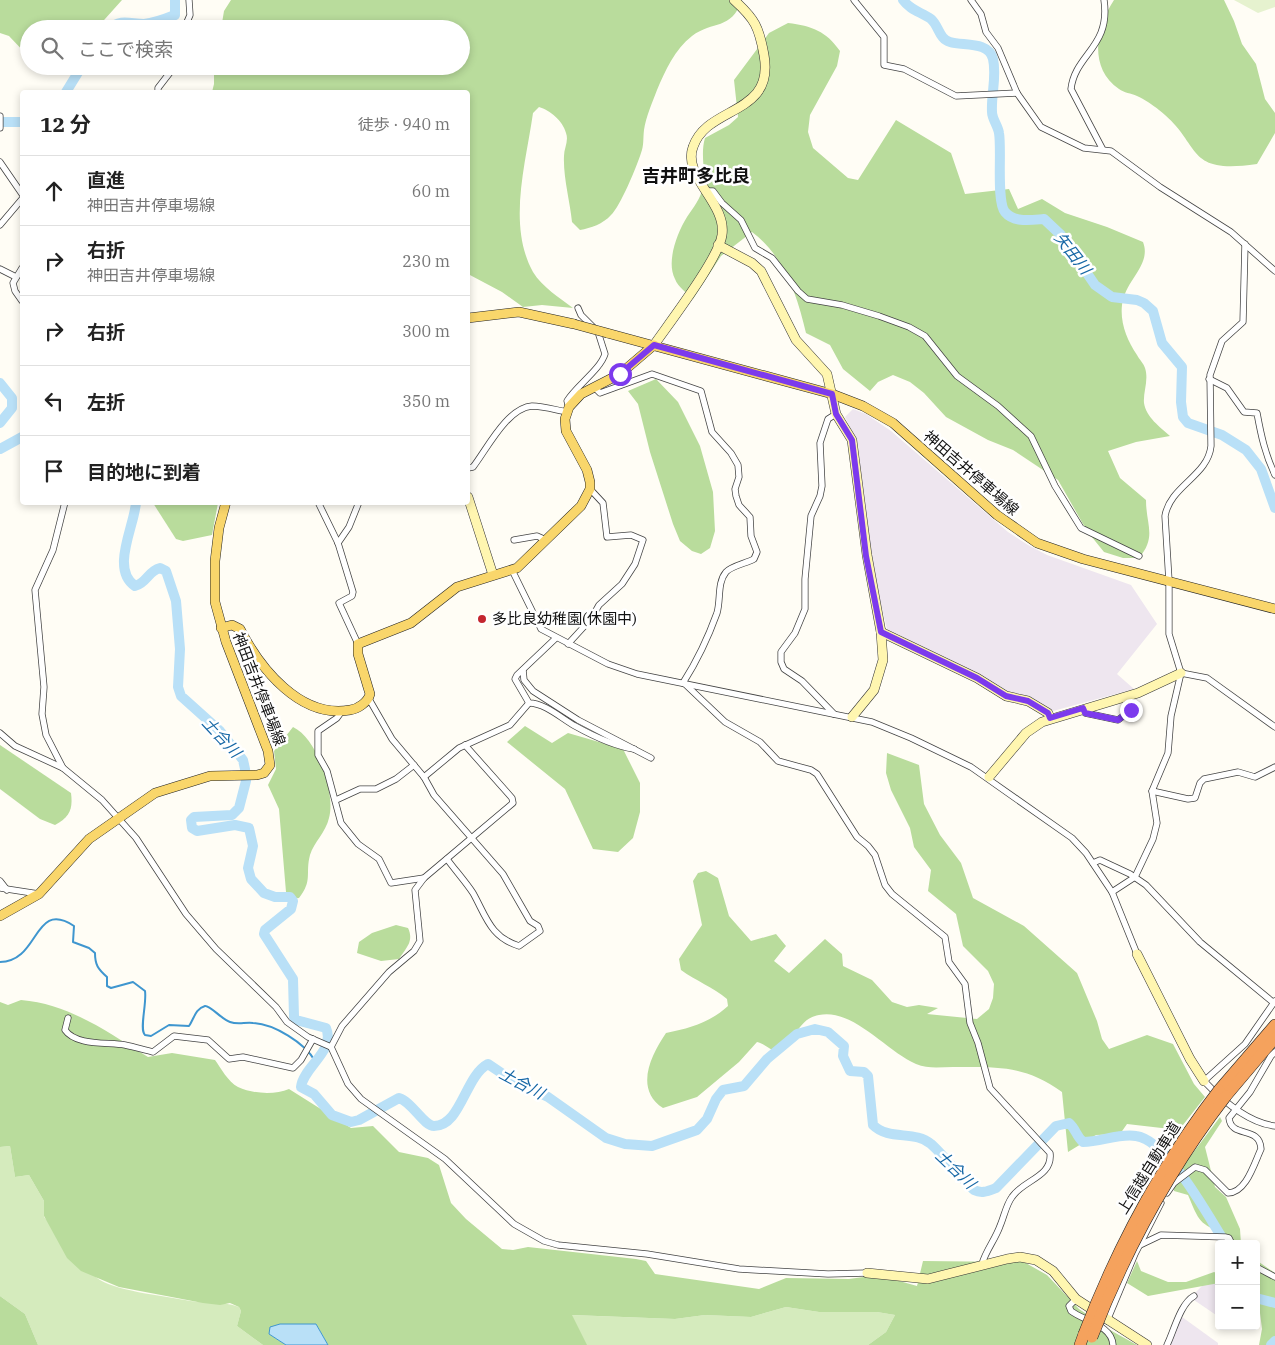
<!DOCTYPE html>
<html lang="ja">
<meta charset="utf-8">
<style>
:root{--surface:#fff;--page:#f6f6f6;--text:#222;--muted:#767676;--line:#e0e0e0}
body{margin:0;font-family:"IBM Plex Serif","Noto Sans JP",serif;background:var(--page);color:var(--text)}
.controls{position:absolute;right:15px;bottom:15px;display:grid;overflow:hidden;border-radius:5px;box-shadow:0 2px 8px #0003}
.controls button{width:45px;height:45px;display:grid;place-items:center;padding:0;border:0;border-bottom:1px solid var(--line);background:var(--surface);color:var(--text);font:25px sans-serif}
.stop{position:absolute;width:15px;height:15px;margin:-11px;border:4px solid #7c3aed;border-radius:50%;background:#fff}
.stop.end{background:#7c3aed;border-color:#fff;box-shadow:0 1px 5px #0008}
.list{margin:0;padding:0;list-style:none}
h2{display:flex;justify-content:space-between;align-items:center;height:65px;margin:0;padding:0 20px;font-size:21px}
h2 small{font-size:16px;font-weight:400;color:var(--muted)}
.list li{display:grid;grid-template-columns:32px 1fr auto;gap:15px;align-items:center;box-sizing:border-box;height:70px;padding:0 20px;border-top:1px solid var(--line)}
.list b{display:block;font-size:19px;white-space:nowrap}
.list p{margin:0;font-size:16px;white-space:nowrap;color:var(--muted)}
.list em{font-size:16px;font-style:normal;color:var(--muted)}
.icon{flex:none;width:28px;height:28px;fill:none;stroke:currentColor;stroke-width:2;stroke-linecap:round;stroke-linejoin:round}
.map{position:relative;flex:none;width:1275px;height:1345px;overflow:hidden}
.search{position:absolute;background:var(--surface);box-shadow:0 2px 8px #0003;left:20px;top:20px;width:450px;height:55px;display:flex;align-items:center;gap:12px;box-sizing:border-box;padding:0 18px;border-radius:28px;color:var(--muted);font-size:19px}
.panel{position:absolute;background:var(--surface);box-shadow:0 2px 8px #0003;left:20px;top:90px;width:450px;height:415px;border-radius:5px}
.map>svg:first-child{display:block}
</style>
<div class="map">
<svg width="1275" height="1345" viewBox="0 0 1275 1345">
<rect width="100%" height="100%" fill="#fffdf5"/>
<g fill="#eee6ef">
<path d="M853,409L866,414L891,431L1008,532L1028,545L1047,555L1131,585L1157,624L1117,674L1134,689L1053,711L1030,697L1008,691L980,675L887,629L869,556L858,443L845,417Z"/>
<path d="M1209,1279L1219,1286V1317L1194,1300L1196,1292Z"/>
<path d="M1182,1317L1218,1343V1345H1169Z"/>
</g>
<g fill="#d5ebbd">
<path d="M10,1146L15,1177L29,1175L44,1201V1217C55,1229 89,1274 100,1280C121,1292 166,1296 190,1301C205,1303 228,1302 239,1307L241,1311L237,1326L263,1345H38L25,1314L0,1296V1147Z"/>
<path d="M786,1307L819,1312H877L895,1315L886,1332L868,1345H503L571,1315L675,1319L705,1315L751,1317Z"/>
</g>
<g fill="#b9dc9c">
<path d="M0,0H122L96,29H29V57L9,36L0,33Z"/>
<path d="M231,0H742C731,31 713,20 692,36C675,49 665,71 657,90C652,103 646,117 644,130C643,138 644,146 641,153C637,166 620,207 611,215C603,224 591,228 580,230L572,222C570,201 563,177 564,156C564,148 569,141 566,133C563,121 550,110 539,107L533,113C526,163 507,225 533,272C542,287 560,298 573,308L542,305L523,307L502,292L468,274V92H212L214,84V66H461V29H221L224,11Z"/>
<path d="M1114,0H1224L1234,21L1242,44L1256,64L1265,99L1275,113V133L1257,164C1183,175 1203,144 1159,110C1153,105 1144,99 1137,96C1131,93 1124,93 1119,89C1088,68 1096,27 1114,0Z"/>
<path d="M788,23C812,26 826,31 840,51L837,66L810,115L808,132L813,148L848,178L858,180L896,120L951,153L965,194L1009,189L1018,209L1042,199L1065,213L1107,227L1143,242C1152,265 1125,280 1122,305C1120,323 1127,340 1137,355C1139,359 1144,364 1145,368C1149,380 1143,392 1144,403C1146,417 1160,427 1170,436L1136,442L1108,451L1120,478L1146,500C1146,525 1157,537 1139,558H1123L1104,552L1087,531L1058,480L1013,450L988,440L946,417L924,393L910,382L893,375L878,382L870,391L843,369L830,345L806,333C797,295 785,257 752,232L721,256L693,299C687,293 678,287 675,279C666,262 677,233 687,217C693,208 701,198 703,187C706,170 700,155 705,138L729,125L738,117L734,80L769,33Z"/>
<path d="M656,379L678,402L700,446L713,492L715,531L710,548L701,554L692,551L680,541L673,524L650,452L638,404L628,391Z"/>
<path d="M153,503H218L212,535L183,541L176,539Z"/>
<path d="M525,726L552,743L568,733L623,749L640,783V812L633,838L618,852L593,849L565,789L507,742Z"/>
<path d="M293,727C317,738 336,793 329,818C326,832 314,842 310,855C305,874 313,880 299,898L291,899L286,892L279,809L268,785L276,769L274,751Z"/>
<path d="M0,745L71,793C73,809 70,817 55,825L40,819L0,789Z"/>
<path d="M887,753L919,765L924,804L940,835L961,863L973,898L1024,926L1077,973L1097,1021L1102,1039L1109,1049L1147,1035L1173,1044L1194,1084L1205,1097L1179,1130L1127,1124L1120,1134L1096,1135L1068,1152L1062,1092C1024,1065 998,1067 953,1067C940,1067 928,1069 916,1064C886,1051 853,1008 819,1015C797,1019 796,1041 780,1053C770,1051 766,1044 757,1042L739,1062L697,1097L663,1108C634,1089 651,1055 666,1033C690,1028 709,1023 728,1006L727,999C713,987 696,981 681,970L679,959L702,925L693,881L698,873L706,871L718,878L729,916L751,941L776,934L786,946L774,961L789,973L825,939L842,954L843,966L872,980L892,1002L907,1007L919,1005L938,1008L927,1014L977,1019L989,1009L993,998L994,984L988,971L963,946L956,914L928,891L931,870L914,847L910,828L891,790L886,773Z"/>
<path d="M396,925L408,928C414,941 407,947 399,959L381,961L357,953L359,942L372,933Z"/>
<path d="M21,1000C70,1004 107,1032 148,1057L172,1053L215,1060C221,1068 228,1082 238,1087C253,1094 275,1095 289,1089L351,1128L373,1126L399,1152L428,1158L439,1165L451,1203L466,1219L502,1249L513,1250L528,1247L636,1259L646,1261L655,1274L759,1289L786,1278L849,1279L878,1275L917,1286L923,1261L1024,1262L1047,1275L1079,1309L1110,1330L1137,1345H868L886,1332L895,1315L877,1312H819L786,1307L751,1317L705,1315L675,1319L572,1315L587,1345H328L316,1324L301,1325L269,1334L286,1345H263L237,1326L241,1311L239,1307L230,1303L220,1305L203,1303L119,1287L81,1271L67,1258L44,1216V1201L29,1175L15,1177L10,1146L0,1147V1002L8,1005Z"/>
<path d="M1220,1117L1222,1121L1205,1147L1215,1187L1226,1197L1240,1229L1241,1244H1230L1225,1234C1199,1224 1199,1221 1188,1195L1174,1191V1178Z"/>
<path d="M1256,1260L1275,1273V1345H1259L1262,1329L1260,1313L1256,1311Z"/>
<path d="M1137,1261L1141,1271L1168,1282H1186L1214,1272L1219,1274V1283L1148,1296L1127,1283Z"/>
<path d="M0,1296L25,1314L38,1345H0Z"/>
</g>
<path fill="#e6f2cf" d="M1234,0H1275V7L1258,13Z"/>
<path fill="#b9e0f7" stroke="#3f96cf" d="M280,1324H316L328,1345H286L269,1334L270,1327Z"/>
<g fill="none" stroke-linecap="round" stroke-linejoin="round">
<path stroke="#3f96cf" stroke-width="2" d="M0,962C40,962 33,899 74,926L73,942L89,948L95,953C95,965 98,969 107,977V986L111,988L133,982L145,991C147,1003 139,1030 145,1035L151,1036L169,1025L189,1026C194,1019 195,1009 205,1006C210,1005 221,1019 230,1022C238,1025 245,1022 253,1023C274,1024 305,1043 315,1061"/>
<g stroke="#b9e0f7" stroke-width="10">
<path d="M903,0C910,10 921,12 931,19C939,26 939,39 950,42C963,46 989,41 993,59C997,76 991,94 992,112C992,119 998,126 999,133C1002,151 996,201 1005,212C1014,223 1031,220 1044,219L1061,235L1095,285L1112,297L1137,300L1144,303L1153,311L1162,343L1182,367L1181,402L1183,417L1188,423L1222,435L1246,450L1261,469L1275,508"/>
<path d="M110,29C120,18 131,24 144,24C155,23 165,19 175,15V0"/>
<path d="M66,92L82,66"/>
<path d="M0,122H22"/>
<path d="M0,383L12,398V408L0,423"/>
<path d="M0,449L22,437"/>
<path d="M136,502C135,525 110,569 135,586C147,583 148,571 160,568L166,571L176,601L180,649L178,687L181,696L220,731L243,760L245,769L246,781L239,808L232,815L194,817L191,820L192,828L197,831L235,825L249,828L253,846L248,868L251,879L264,893L275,897H290L293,901L291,909L265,930L264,934L293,979L294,1017L296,1020L326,1028C336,1051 303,1067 301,1087L314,1094L332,1115L351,1122L359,1120L399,1098C412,1102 424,1126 434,1126C461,1126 465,1076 488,1064L512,1080L548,1097L606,1138L625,1144L652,1146L697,1130L707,1119L716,1099L723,1090L744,1086L767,1059L797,1034L815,1029L828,1032L844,1046L843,1056L850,1071L864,1072L868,1076L873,1125C889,1141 915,1130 931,1144C940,1151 970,1188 974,1190C982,1194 988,1191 996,1188L1056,1126L1069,1123C1076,1129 1076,1136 1083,1142C1101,1142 1119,1133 1136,1136C1168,1140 1209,1218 1226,1244"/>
<path d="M1256,1298L1275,1303"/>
<path d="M1271,1345L1275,1341"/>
</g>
<g stroke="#444" stroke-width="7">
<g id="street">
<path d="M854,0L884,37V65L904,69L956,96L1017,93"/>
<path d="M971,0L981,14L986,32L998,48L1017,93L1041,127L1084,148L1111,151L1160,187L1231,232L1275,271"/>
<path d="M184,29L190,15L189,0"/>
<path d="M158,92V88L175,66"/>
<path d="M0,116V128"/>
<path d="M1102,148L1071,89C1075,54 1111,47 1104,0"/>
<path d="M0,162L22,194"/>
<path d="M706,191H713L722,203L741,220L755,248L772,258L798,291L807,299L842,305L879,316L909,327L925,336L957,376L998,406L1031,436L1055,486L1081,528L1139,556"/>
<path d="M0,225L22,199"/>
<path d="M22,268L13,283L15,291L22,301"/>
<path d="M0,269L16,277"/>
<path d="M1209,379L1227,388L1244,412L1257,413C1261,435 1265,454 1275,475"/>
<path d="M595,388L600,393L652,374L701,391L712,432L731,453L738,465L739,477L735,489L736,496L739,505L750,517L751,536L757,552L754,559C747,563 731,566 726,572C717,583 721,599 717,613C708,638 697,661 683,683"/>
<path d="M569,407L567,401C576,386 600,370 605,354L598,332L581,315L578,308"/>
<path d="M468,468L473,467C487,449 507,408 532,406C543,406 556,410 567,412"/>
<path d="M318,502L338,543L353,592L352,596L339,603L358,644"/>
<path d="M514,540L537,536L546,540"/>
<path d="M338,543L349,527L359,502"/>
<path d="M512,570L541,629L608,664L637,674L872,722L911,738L971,767L1072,838L1086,853L1112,892L1137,954"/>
<path d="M556,638L517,675L515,679L529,703C545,703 562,719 575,726C593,736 614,746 634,749"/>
<path d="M568,644L591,619L599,605L622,584L635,564L643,540L631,535L607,537L603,503L590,489"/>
<path d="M523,670L524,680L533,691L578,720L651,758"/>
<path d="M1181,673L1207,678L1275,727"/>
<path d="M685,684L725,722L760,742L778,761L811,770L817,774L857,837L868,846L875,855L885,885L892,894L945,937L949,962L965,984L970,1023L978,1043L990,1088L1050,1153C1053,1177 1023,1180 1012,1197C1006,1205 1004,1217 1000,1226C995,1240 986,1250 982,1264"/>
<path d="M369,699L392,739L424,777L434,795L503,874L530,921L538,926L540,931L519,946C490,937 486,916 473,893C465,881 455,870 447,859"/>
<path d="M1083,709L1085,713L1118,720L1131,710"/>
<path d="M342,711L337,718L318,731V755L327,771L341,823L358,844L379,859L391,883L424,878"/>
<path d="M834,714L802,681L784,669L781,662V652L795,633L805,609V579L811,516L820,496L822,486L820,443L828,419L836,414"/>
<path d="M0,733L15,746L63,768L102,800L136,838L186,914L216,949L276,1007L287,1022L308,1037L331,1047L348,1084L361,1099L445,1159L514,1224L544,1241L558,1245L647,1254L739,1269L828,1274L867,1273"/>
<path d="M63,768L46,735L42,714L44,687L35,590L53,550L65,502"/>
<path d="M424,777L459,748L510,725L529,703"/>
<path d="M1152,791L1188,799L1195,798L1200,783L1204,779L1238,772L1255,777L1275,767"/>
<path d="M336,800L360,789H376L396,779L414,765"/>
<path d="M1093,863L1100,860L1130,874L1146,885L1200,942L1274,1003"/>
<path d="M0,881L7,890"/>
<path d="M0,888L39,894"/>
<path d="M1112,892L1135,877L1153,839L1157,823L1152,791L1168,753L1171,716L1181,673L1169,634V581L1165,516C1170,486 1208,476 1211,446L1210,375L1222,341L1243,322L1245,244"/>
<path d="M1275,1001L1245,1044L1204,1081C1222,1100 1249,1123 1275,1126"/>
<path d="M68,1018L65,1030C76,1046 108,1042 125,1045C135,1047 144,1050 153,1052L174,1036L208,1040L229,1059L243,1057L293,1068L301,1060L313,1039"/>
<path d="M331,1047L342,1026L389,972L414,951L420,941L415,890L424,878L513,803L512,798L465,745"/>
<path d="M1167,1193L1174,1183L1195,1167L1205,1170L1228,1193C1246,1193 1254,1164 1261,1149C1260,1125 1231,1139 1229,1118L1250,1092L1271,1056L1275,1052"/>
<path d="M1140,1245L1161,1235L1225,1237L1229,1238L1232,1244"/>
<path d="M1256,1267L1275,1277"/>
<path d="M1076,1299L1069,1306L1071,1311C1084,1321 1112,1325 1113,1345"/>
<path d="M1107,1321L1135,1254L1161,1203"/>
<path d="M1167,1345C1174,1331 1180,1304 1194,1296"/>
</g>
</g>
<g stroke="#333" stroke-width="10">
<g id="secondary">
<path d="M718,245L752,263L761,271L796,340L827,374L836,414L852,440L867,555L881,632L883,660L874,690L852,717"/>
<path d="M654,345C670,322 719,258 722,235C727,203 682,177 693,147C707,105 775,116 764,55C759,27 755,19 734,0"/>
<path d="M468,497L493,575"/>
<path d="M881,632L977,678L1006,696L1028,701L1048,713L1050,718"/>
<path d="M989,777L1026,733L1042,722L1138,693L1181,673"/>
<path d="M1137,954L1190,1059L1204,1081"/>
<path d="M867,1273L928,1279L1007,1259L1020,1257L1036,1260L1053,1271L1076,1299L1147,1345"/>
</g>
</g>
<g stroke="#222" stroke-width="10">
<g id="primary">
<path d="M468,318L519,312L574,324"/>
<path d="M607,333L832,394L863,406L893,423L997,515L1037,543L1083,559L1275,609"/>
<path d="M221,628L232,625L240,629C260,668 300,719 350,710C358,709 368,702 370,694L358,654V644L411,623L457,587L517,568L581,506L590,489V482L587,470L566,431L565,419L569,407L581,394L620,374L654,345"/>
<path d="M0,916L39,894L89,839L155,793L210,776L257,775L264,773L270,765L268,751L226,642L215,602V561L219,528L226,502"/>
</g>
</g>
<g stroke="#222" stroke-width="12">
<g id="highway">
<path d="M1219,1090L1275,1025"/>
<path d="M1226,1096L1275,1038"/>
<path d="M1080,1345L1084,1334"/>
</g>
</g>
<use href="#street" stroke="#fff" stroke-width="5.5"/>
<use href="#secondary" stroke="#fff6b0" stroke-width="9"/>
<use href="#primary" stroke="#f9d66b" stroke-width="9"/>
<use href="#highway" stroke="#f5a25d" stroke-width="11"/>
<g stroke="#222" stroke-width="10" stroke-linecap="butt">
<path id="primary-bridge" d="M574,324L607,333"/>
</g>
<g stroke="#222" stroke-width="12" stroke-linecap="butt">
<g id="highway-bridge">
<path d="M1084,1334C1118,1245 1161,1165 1219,1090"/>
<path d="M1092,1337C1126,1249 1169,1170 1226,1096"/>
</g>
</g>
<use href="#primary-bridge" stroke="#f9d66b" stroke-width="9"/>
<use href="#highway-bridge" stroke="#f5a25d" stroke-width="11"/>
</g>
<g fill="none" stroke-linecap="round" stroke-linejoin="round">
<path stroke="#7c3aed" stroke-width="6" d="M620,374L654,345L832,394L836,414L852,440L866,556L881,632L977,678L1006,696L1028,701L1048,713L1050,718L1083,708L1085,713L1118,720L1131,710"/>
</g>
<circle fill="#c4262e" stroke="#fff" stroke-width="2" cx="482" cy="619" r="5"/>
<g text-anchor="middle" stroke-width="5" stroke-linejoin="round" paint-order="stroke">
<g font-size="15" fill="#111" stroke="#fff">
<text transform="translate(971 473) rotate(41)" y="5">神田吉井停車場線</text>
<text transform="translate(259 689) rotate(69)" y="5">神田吉井停車場線</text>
<text transform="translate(1149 1168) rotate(-58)" y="5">上信越自動車道</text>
</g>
<g font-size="15" fill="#111" stroke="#fff" text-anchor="start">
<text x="492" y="624">多比良幼稚園(休園中)</text>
</g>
<g font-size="16" font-style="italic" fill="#1768a6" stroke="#fff">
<text transform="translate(1073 253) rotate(52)" y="6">矢田川</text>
<text transform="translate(222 737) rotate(47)" y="6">土合川</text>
<text transform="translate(522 1083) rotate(28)" y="6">土合川</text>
<text transform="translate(956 1169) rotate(44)" y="6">土合川</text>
</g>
<g font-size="18" font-weight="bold" fill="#111" stroke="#fff">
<text x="696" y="182">吉井町多比良</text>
</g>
</g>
</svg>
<div class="controls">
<button>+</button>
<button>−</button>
</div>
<div class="stop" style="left:620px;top:374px"></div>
<div class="stop end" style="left:1131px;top:710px"></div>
<div class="search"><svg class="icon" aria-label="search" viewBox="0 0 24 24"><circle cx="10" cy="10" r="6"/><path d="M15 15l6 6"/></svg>ここで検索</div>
<section class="panel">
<h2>12 分<small>徒歩 · 940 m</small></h2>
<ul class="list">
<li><svg class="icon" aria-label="ahead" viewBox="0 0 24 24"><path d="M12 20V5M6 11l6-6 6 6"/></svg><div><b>直進</b><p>神田吉井停車場線</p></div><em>60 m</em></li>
<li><svg class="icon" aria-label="right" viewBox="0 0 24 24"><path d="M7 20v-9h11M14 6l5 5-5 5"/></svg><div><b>右折</b><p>神田吉井停車場線</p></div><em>230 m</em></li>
<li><svg class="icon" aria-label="right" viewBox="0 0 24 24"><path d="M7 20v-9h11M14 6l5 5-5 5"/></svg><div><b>右折</b></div><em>300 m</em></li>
<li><svg class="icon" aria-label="left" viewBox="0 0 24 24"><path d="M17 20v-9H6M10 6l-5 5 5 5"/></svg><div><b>左折</b></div><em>350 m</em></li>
<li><svg class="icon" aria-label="arrive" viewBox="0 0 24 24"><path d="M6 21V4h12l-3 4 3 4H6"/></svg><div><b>目的地に到着</b></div></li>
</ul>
</section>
</div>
